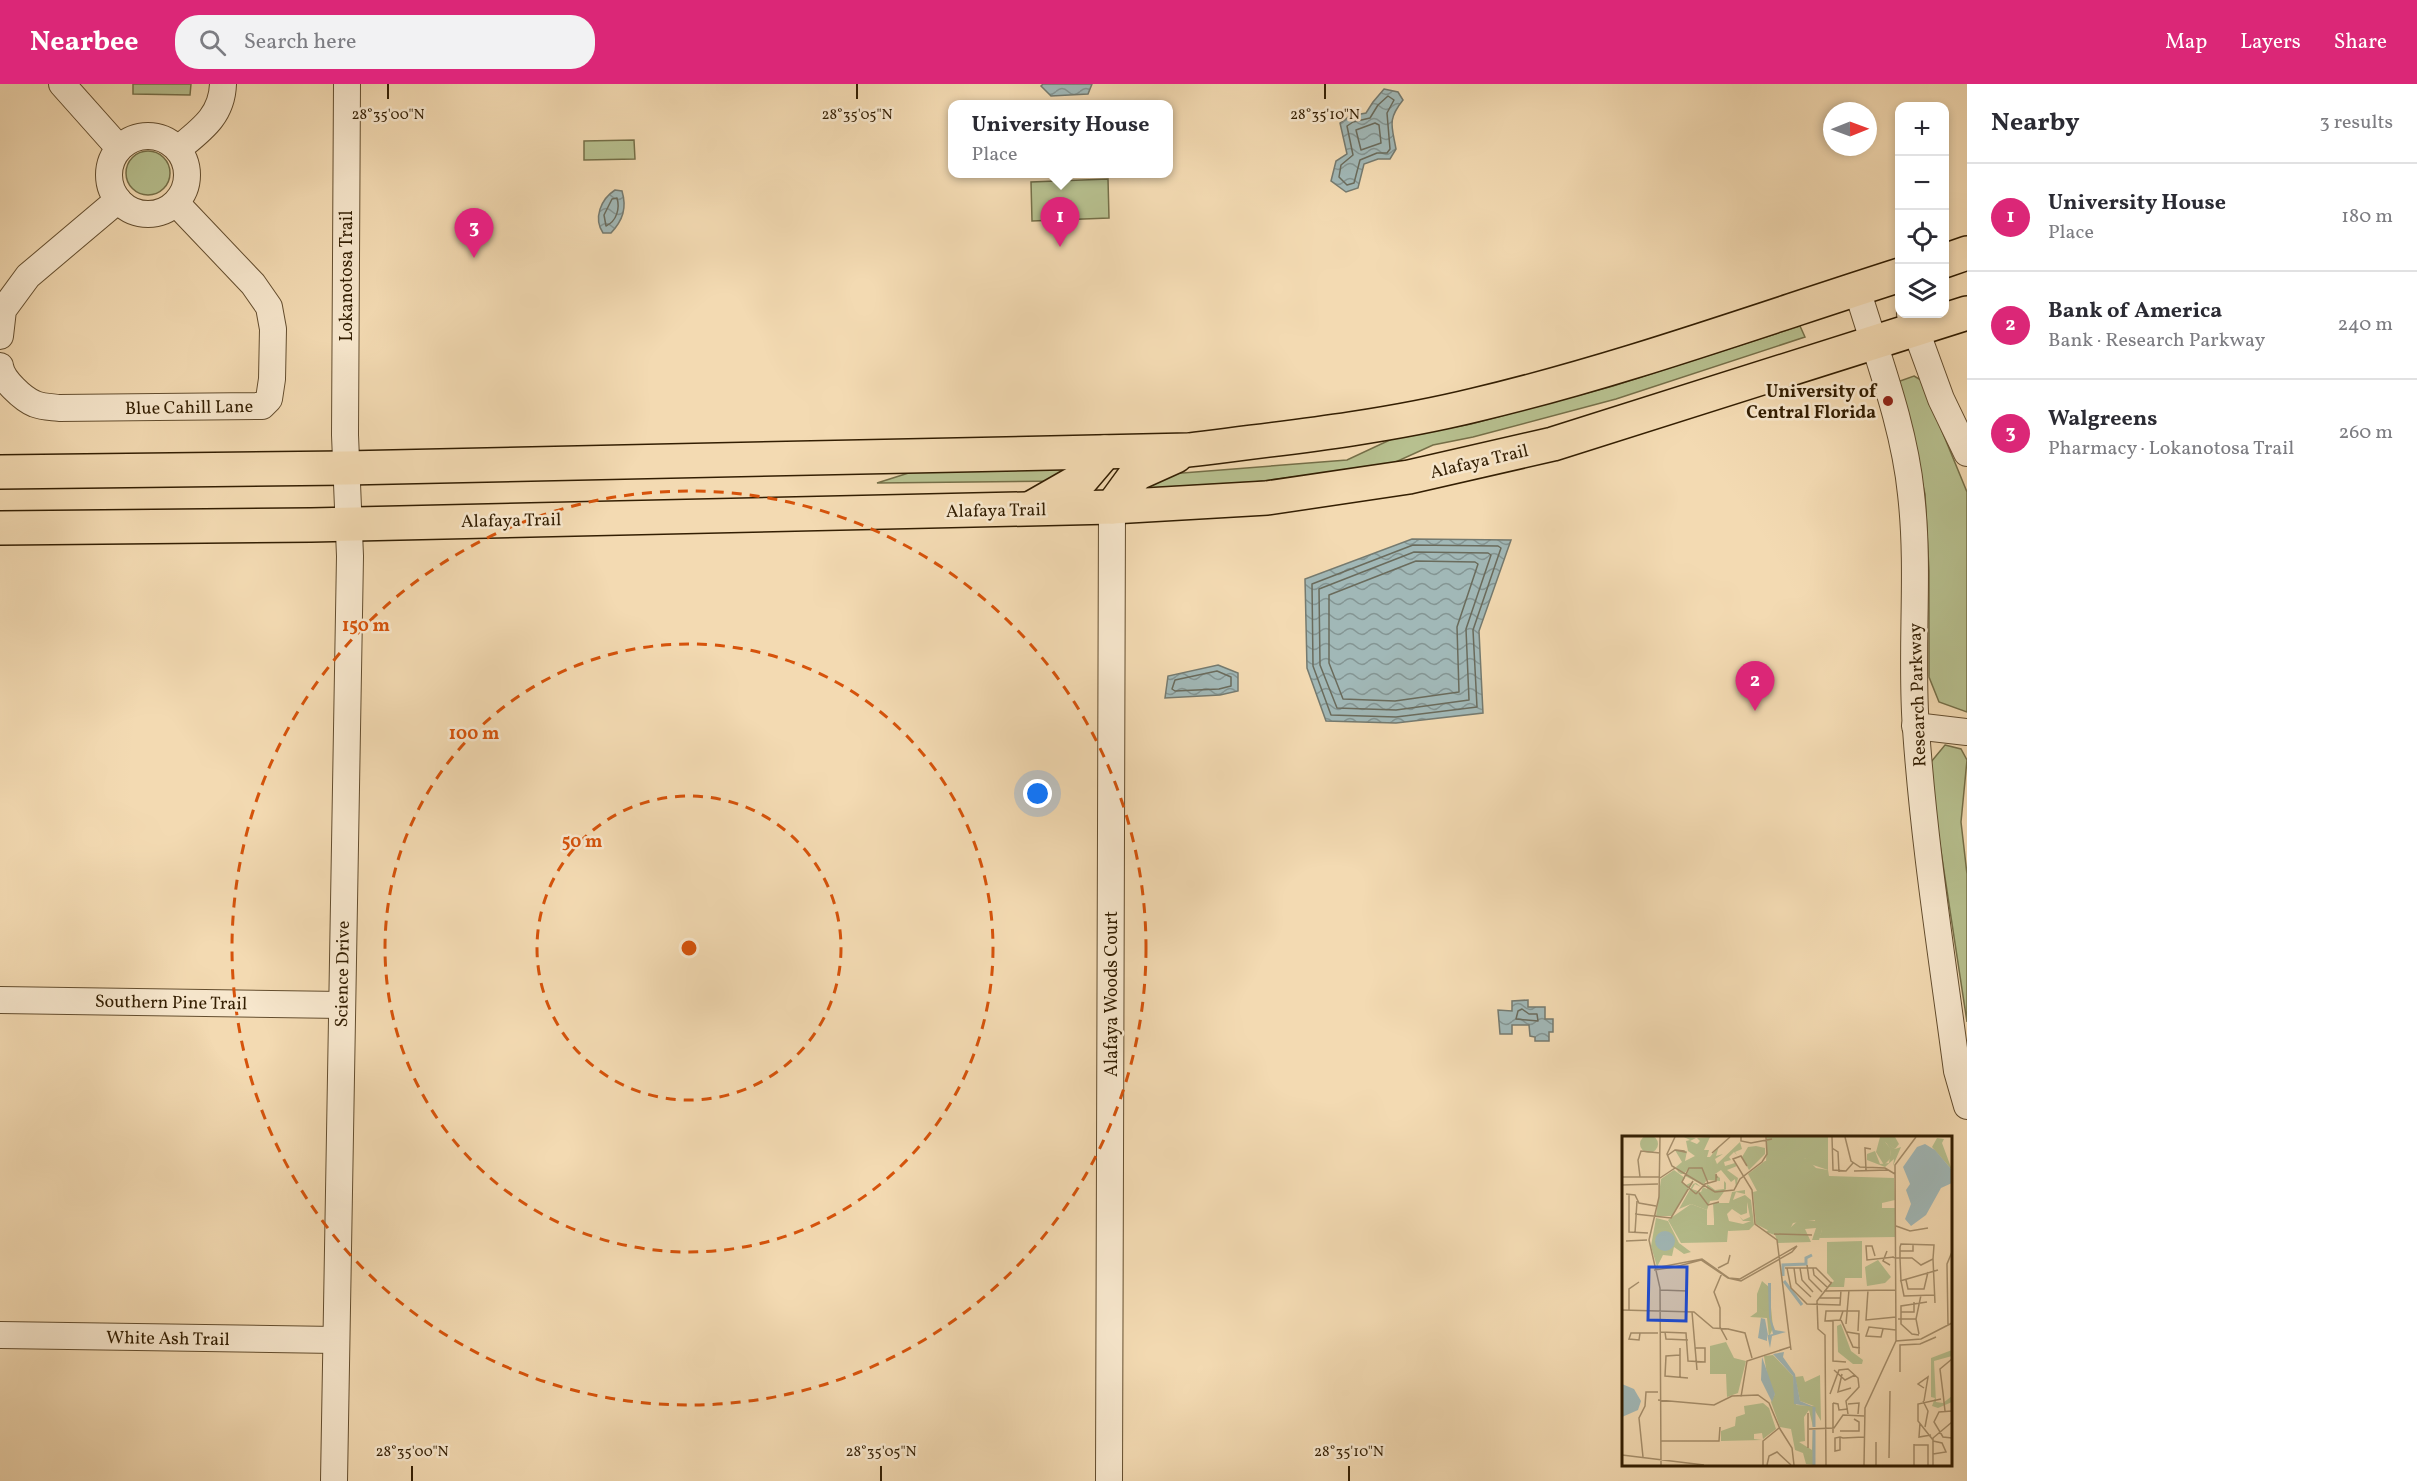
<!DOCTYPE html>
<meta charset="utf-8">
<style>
:root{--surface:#fff;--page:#f2f2f3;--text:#2b2b33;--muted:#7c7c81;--line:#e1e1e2;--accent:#db2777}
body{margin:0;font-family:Vollkorn,serif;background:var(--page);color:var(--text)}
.controls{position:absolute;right:18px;top:18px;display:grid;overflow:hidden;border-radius:12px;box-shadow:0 3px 9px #0003}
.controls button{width:54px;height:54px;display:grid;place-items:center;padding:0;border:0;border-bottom:2px solid var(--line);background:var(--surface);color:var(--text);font:30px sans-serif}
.compass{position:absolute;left:1823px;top:18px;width:54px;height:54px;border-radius:50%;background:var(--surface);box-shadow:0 3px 9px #0003;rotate:89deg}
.you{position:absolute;left:1038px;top:710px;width:21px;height:21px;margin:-15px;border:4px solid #fff;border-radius:50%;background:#1a73e8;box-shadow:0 0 0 9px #1a73e833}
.badge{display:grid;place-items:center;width:39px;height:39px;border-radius:50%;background:var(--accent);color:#fff;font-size:20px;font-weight:700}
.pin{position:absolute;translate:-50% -50px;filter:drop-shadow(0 2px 3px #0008)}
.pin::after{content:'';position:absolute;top:32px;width:21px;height:18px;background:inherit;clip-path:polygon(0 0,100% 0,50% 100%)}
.popup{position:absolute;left:948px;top:16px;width:225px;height:78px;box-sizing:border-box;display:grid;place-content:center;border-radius:12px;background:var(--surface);filter:drop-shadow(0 2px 4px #0005);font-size:20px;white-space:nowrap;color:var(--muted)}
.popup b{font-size:22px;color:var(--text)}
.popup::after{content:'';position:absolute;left:50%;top:100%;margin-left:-12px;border:12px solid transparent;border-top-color:var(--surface)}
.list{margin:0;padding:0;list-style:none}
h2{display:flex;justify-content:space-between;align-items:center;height:78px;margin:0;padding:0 24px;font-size:26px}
h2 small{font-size:20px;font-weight:400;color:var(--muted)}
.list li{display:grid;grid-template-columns:39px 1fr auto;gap:18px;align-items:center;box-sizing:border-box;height:108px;padding:0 24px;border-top:2px solid var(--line)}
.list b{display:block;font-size:22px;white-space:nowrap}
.list p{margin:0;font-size:20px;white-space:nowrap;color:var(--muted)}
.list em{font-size:20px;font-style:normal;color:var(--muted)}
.icon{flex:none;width:33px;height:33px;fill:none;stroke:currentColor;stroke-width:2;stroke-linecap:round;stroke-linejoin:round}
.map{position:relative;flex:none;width:1967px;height:1397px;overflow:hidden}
header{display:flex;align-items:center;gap:36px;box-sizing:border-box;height:84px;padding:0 30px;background:var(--accent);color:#fff}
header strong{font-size:28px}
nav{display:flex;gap:33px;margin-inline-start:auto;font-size:21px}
.search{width:420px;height:54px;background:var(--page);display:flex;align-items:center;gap:15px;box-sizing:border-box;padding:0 21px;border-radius:24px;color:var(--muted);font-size:22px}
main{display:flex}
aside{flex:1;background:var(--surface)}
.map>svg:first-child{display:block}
</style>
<header>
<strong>Nearbee</strong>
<div class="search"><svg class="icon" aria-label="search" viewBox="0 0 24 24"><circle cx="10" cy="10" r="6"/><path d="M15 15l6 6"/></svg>Search here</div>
<nav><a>Map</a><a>Layers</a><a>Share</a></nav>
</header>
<main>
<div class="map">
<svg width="1967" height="1397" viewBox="0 0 1967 1397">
<defs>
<pattern id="water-waves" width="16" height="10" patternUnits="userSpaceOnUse" patternTransform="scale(1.5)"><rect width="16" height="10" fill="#a1b8b7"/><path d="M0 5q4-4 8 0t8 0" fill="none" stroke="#849593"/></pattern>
</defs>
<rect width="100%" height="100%" fill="#f3dab2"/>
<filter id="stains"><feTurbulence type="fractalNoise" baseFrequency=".00333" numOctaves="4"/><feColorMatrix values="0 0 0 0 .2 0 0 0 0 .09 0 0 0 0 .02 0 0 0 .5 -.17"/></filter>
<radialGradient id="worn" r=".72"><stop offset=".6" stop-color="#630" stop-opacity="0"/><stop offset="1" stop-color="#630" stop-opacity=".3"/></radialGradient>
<g fill="#b7c08f" stroke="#756f48" stroke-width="1.5">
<path d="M133,0H191L190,11L133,10Z"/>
<path d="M634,56L635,75L584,76V57Z"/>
<circle cx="148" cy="89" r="22"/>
<path d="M1108,95L1109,134L1032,137L1031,98Z"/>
<path d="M1800,242L1805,253L1616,315L1473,353L1433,361L1389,381L1254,398L1133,405L1157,391L1347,376L1394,354L1471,340L1613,302Z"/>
<path d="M1914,292L1921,296L1967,408V628L1939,618L1929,593V487L1925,410L1900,306V297Z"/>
<path d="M1083,385L1067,397L877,399L918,386Z"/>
<path d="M1945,661L1961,665L1967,676L1961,738L1967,790V938L1937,741L1931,678Z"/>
</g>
<g fill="url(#water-waves)" stroke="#757a6f" stroke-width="1.5">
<path d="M1043,0H1092L1088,10L1051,12L1041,2Z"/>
<path d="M1384,5L1398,8L1403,16C1387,36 1392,42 1396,65L1390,75H1378L1364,80L1358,104L1346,108L1331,97L1336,77L1347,70L1340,39L1350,32L1366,29L1373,18Z"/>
<path d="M615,106L622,107C627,124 623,136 611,149H603C593,134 601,115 615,106Z"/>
<path d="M1412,455L1511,456L1479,547L1483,629L1396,639L1326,637L1307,584L1305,495Z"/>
<path d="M1218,581L1238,589V607L1220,611L1165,614L1168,592Z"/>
<path d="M1528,916V923H1545V935H1553V948H1549V957H1535V953L1530,952L1529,941H1512V950H1500L1498,926L1512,927V917Z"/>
</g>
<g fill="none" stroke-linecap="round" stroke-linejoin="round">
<g stroke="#6a6b5c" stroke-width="1.5">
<path d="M1388,12L1394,16L1387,29L1390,65L1387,69H1377L1360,76L1354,99L1347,101L1339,93L1341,81L1353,71L1347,42L1353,38L1370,34L1378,21Z"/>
<path d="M1375,39L1379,41L1381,59L1361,66L1356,46Z"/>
<path d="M617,114C620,124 617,137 606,142L604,131L612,115Z"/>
<path d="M1413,461L1498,462L1501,464L1473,546L1477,623L1396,633L1331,631L1313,582L1312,500Z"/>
<path d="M1414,468L1488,469L1491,471L1466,545L1469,616L1396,626L1337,624L1320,581L1319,505Z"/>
<path d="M1416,477L1475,478L1478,480L1457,543L1459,608L1395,617L1343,615L1329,579V511Z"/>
<path d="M1217,587L1231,593V602L1219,605L1175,607L1172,605L1175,596Z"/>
<path d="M1522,925L1529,930H1537L1538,937L1516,935L1518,927Z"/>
</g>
<g stroke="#634d2e" stroke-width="28">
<g id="minor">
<path d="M62,0L119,64"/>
<circle cx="148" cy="91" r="39"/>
<path d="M178,65C201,46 222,32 223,0"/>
<path d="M1857,205C1877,272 1904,340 1911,410C1920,488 1910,567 1916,645C1924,760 1942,873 1957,987L1967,1022"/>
<path d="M1910,230L1941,315L1967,369"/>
<path d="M0,252L3,226L28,192L118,116"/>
<path d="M0,282C2,296 23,315 35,320C43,323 52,323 59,324L262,322L269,315L272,295L273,245L269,223L253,200L176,119"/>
<path d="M1915,642L1967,648"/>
<path d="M0,916L342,921"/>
<path d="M0,1251L336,1256"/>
<path d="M334,1397L350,472L345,351L347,0"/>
<path d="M1109,1397L1112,423"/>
</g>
</g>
<g stroke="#331e02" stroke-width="36">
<g id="major">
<path d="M1944,177L1967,169"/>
<path d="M0,388L346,384L1189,366C1285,354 1381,344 1475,321C1619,287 1759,236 1900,191"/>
<path d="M1033,423L1082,395L1105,368"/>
<path d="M1112,423L1136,390L1176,372"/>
<path d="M0,444L311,441L1112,423L1267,414L1409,393L1553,360L1967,229"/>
</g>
</g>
<use href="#minor" stroke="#f7e7cd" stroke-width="26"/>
<use href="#major" stroke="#f3dab2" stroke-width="33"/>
</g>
<path fill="none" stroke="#331e02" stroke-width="2" d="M388,0V15M857,0V15M1325,0V15M412,1382V1397M881,1382V1397M1349,1382V1397"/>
<g fill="none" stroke="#d6530b" stroke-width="3" stroke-dasharray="10 8">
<circle cx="689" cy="864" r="152"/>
<circle cx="689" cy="864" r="304"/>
<circle cx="689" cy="864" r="457"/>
</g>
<circle fill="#8f2418" stroke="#f7e7cd" stroke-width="2" cx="1888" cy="317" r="6"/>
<g text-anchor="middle" stroke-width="5" stroke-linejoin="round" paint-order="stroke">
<g font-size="18" fill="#331e02" stroke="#f7e7cd">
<text transform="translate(346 192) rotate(-90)" y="6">Lokanotosa Trail</text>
<text transform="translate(189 323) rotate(-1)" y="6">Blue Cahill Lane</text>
<text transform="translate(1479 377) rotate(-13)" y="6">Alafaya Trail</text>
<text transform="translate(996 426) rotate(-1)" y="6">Alafaya Trail</text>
<text transform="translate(511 436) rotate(-1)" y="6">Alafaya Trail</text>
<text transform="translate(1917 611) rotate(-92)" y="6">Research Parkway</text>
<text transform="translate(342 890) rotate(-89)" y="6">Science Drive</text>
<text transform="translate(1111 910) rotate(-90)" y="6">Alafaya Woods Court</text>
<text transform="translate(171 918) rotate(1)" y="6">Southern Pine Trail</text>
<text transform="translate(168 1254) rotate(1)" y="6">White Ash Trail</text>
</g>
<g font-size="18" font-weight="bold" fill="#331e02" stroke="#f7e7cd" text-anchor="end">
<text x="1876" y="313">University of<tspan x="1876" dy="21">Central Florida</tspan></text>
</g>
</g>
<g transform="translate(1622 1052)">
<rect width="330" height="330" fill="#f3dab2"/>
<path d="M62,1L74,2L68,5L75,8L78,5L75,2L88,1L82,14H87L85,21H88L97,10L94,20L101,18L93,23L95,28L118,6L120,13L113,16L115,19L112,16L107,21L109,24L102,26L103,30L113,27L115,30L105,34L116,42L114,52L113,43L109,46L99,34L93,38L98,42V45L85,44L81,49L63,40L66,33L62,38H59L56,36L54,31L60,26L53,14L65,15L63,25L73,20L66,15L64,5L68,4ZM102,45L104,47V53L96,64L88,65L85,74L69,68L57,73L71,48L74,47L79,51L73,48L70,53L79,56L81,51L85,53V48L93,54L102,53ZM123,54V58L114,56L111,64L123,59L129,64L132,89L127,94L107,95L92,83L91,67H107L110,56ZM125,66L128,81L121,84L117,80L121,85H129L121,88L107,85L105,78L110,73L119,79L125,77ZM177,84L194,85L200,94L197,104H190L194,92L183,93L189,106L156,107L153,99L144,96L151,90H162V97ZM330,214V220L312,225L314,266L321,267L330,260V266L316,272L310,270L313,262L309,261V222Z" fill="#b7c08f" fill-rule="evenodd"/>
<path d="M18 8a9 9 0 1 1 18 0a9 9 0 1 1-18 0ZM263,5L273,13L279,11L271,30L272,23L263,31L245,24V18L253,15L258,28L267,27L269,14ZM186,24L194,32L206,34L207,40L272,42L273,64L260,67V72H273V101L197,102L200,94L194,92L193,84L171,87L166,97H162V90H151V97L134,88L131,56L135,55L126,38L143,25ZM52,34L63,42L60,46L64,49L70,46L50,80H34L39,43ZM34,82L46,85L57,107L69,116L62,118L52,111L50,120L41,119L35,131L29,110ZM240,105V142H223L222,151H206L212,145L205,137V106ZM140,145L147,151L151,192L147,201L145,182L128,181L135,176V158ZM219,188L229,215L241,224L240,228H231L216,216L215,190ZM104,206L112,222L124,225L116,257L105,261L104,238H88V210ZM151,219L171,240L174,269L192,270L178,265L173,241L181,240L183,246L198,239L199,285L192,273L191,291L187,274L182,281L183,305L177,306L190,314L191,295L192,329L184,328L181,317L173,314L169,293L158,291L149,266L153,258L147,251L142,220ZM141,267L147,272L154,293L141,303L140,297L132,298V303L140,304L99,305V295L113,290L114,281L123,278L122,270Z" fill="#b7c08f"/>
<path d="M258,1H273L277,8L273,13L263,6L269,13L268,23L262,29L254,16ZM315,2L322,3L320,7L330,34L310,11ZM185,22L191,45L182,57L201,62L205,81L192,77L180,81L171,74L148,91L143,77L147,64L142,46L144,34L154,26L172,35L176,55L180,23ZM231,46L245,61V70L259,77L252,80L247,92L230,87L224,73L225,52ZM256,124L269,141L263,147L245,150L243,131Z" fill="#b7c08f"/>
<path d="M145,1H206V34L188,28L183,22L176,38L155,26H144ZM134,10L143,12V18L127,34L120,21L126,11ZM69,68L85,74V89H92V83L104,84L112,90L106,95L105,106L59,107L46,84Z" fill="#b7c08f"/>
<path d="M303,8L313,14L330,34V47L319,52L304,79L289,90L283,83L289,68L284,54L288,48L281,31L295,11ZM33 105a10 10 0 1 1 20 0a10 10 0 1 1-20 0ZM146,147H149V183L153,194L164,196L150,200L148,212L145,198V205L136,202L139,182L143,183L146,199L151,198L147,181ZM162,216L161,221L173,238L178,265L192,271L172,268L171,240L151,218ZM140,221L153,258L150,266L139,244ZM0,248L12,253L19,265L16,274L0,281Z" fill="#a1b8b7"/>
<path fill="none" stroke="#a1b8b7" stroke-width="3" d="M161,140V129L184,128V122L190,119M162,145L180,169M192,271V291M192,294V329"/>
<path fill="none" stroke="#a68f6c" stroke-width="1.5" d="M38,1L37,61L27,104L38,152L39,329M53,1L45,18L50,30L93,56L112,54L118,43L140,26L145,18L144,1M119,1V5L129,7L150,3M210,1L211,34L224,35L231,27M223,1L229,25L238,31L263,32L273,38M210,12L216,16L217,36M90,17L108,1M46,19L53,14H54L62,15L63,16L53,14M125,30L119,20L111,23L130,54L133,88L155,104L169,214M244,34L243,12L249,13M232,35L266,34M0,41H38M18,41L16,24L19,15L38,17M38,42L53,32M0,49L36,48M77,57L86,69L97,66M4,58L13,59L17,67L34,70M7,58V96L26,97M74,58L60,46L67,32H80L86,47M74,58L83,48L94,45V38L95,42M13,78L49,82L71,45M274,90L288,95L306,92M13,97L15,65M152,98L190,99M4,105L25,104M265,115L261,125L268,129M278,115H291V108M253,120L250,110H244L245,124L272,121M270,121L274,122H290L299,129L311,123L312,109L279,108L278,111V122L279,145L282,160L312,159M311,123L313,167M185,129L187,143L200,156M96,132L106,127L108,119M163,132H194L209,147M165,132L169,152L185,168L218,169L219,154M172,132L174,147L189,161M178,132L180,144L191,156M191,132L192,139L205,151M32,134L53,131L79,124L106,142L119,145L170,116L175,110L118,143L107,142L80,123L33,132M100,137L92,156L98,172V191L105,204M284,144L286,153H302L306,136M278,145L316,134M38,154L66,155M246,154L244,184L274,181M202,155L274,154M197,162H219M0,174L72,176L91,192L107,193M7,174V153L17,146M221,175L218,184L203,185L204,175H237L236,195M70,176L75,234M279,176H292V166M276,183H294L297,198M294,183L299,159M219,184L231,211L238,212M211,185V225L224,226M224,188L227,154M326,189L325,128L330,116M106,193L123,197L130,222M261,193L259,201L244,200L247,191L274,194M38,196L64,197L66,225L83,226V212H73M43,196L44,203L66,204M225,196L237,198V218M18,197L17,204L7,203L9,197H36M297,199L290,198L279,188V170L305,166M274,205L273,29L294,1M58,212V242M58,219L44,220L43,240L66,242M212,234L223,244L233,239M278,236V209L298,208L314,201M220,238L216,256L229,252M302,252L296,248L306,241L302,265M321,257L318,233L330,223M321,257L323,275M208,258L217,234L226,233L236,242L237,251L224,265L226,278M119,261L125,225L168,211M36,264L92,269L110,260L136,259L147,267L158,293M301,265L306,275L303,291M211,267V297M211,267L216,268L217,274L226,273M226,268L237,267L236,278M330,275L317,276L312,286L321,301L330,302M186,277V312M298,287L297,301L309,299M158,293L170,312L172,329M187,293L212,292L221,279L242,280M218,295H237V286L232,283M218,301V314L213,315V302L218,301L221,302L242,301M311,304L296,285V268L319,263M39,305H97L98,291M311,305L320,307L324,316L311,318M254,306V329M292,308V329M292,309H306V329M0,319L82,329M21,321L17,282L23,270L24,256H36M267,322L268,255M141,329V305L157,292M145,329L147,320L155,316L169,329M204,329L203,199L196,193L195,165L210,146M242,329L243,272L274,205L299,203L330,187M311,329V302L330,286"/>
<path fill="#1d4ed8" fill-opacity="0.15" stroke="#1d4ed8" stroke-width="3" d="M27,131H65L64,185L26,184Z"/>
<rect width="330" height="330" fill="none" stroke="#331e02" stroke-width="3"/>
</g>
<g font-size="15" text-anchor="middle" fill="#331e02" stroke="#f7e7cd" stroke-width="5" stroke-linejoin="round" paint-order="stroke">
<text x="388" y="35">28°35'00"N</text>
<text x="857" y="35">28°35'05"N</text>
<text x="1325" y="35">28°35'10"N</text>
<text x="412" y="1372">28°35'00"N</text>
<text x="881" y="1372">28°35'05"N</text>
<text x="1349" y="1372">28°35'10"N</text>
</g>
<circle cx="689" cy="864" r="9" fill="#d6530b" stroke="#f7e7cd" stroke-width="3"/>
<g font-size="18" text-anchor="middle" font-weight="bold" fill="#d6530b" stroke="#f7e7cd" stroke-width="5" stroke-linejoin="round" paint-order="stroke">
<text x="366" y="547">150 m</text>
<text x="474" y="655">100 m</text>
<text x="582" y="763">50 m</text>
</g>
<rect width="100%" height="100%" filter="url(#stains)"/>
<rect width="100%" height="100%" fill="url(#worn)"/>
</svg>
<div class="controls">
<button>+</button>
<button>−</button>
<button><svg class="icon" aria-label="locate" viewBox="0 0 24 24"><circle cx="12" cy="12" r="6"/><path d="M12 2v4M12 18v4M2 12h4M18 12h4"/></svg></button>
<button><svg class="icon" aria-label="layers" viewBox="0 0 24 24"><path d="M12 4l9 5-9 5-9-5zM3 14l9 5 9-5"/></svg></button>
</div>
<svg class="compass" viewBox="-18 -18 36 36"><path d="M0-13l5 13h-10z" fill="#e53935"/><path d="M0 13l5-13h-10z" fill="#7c7c81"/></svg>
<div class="you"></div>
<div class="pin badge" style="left:1060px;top:163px">1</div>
<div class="popup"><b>University House</b>Place</div>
<div class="pin badge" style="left:1755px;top:627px">2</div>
<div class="pin badge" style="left:474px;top:174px">3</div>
</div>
<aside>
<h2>Nearby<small>3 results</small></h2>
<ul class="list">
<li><span class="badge">1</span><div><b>University House</b><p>Place</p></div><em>180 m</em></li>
<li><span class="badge">2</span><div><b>Bank of America</b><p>Bank · Research Parkway</p></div><em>240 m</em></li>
<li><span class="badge">3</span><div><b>Walgreens</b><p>Pharmacy · Lokanotosa Trail</p></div><em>260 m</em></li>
</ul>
</aside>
</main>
